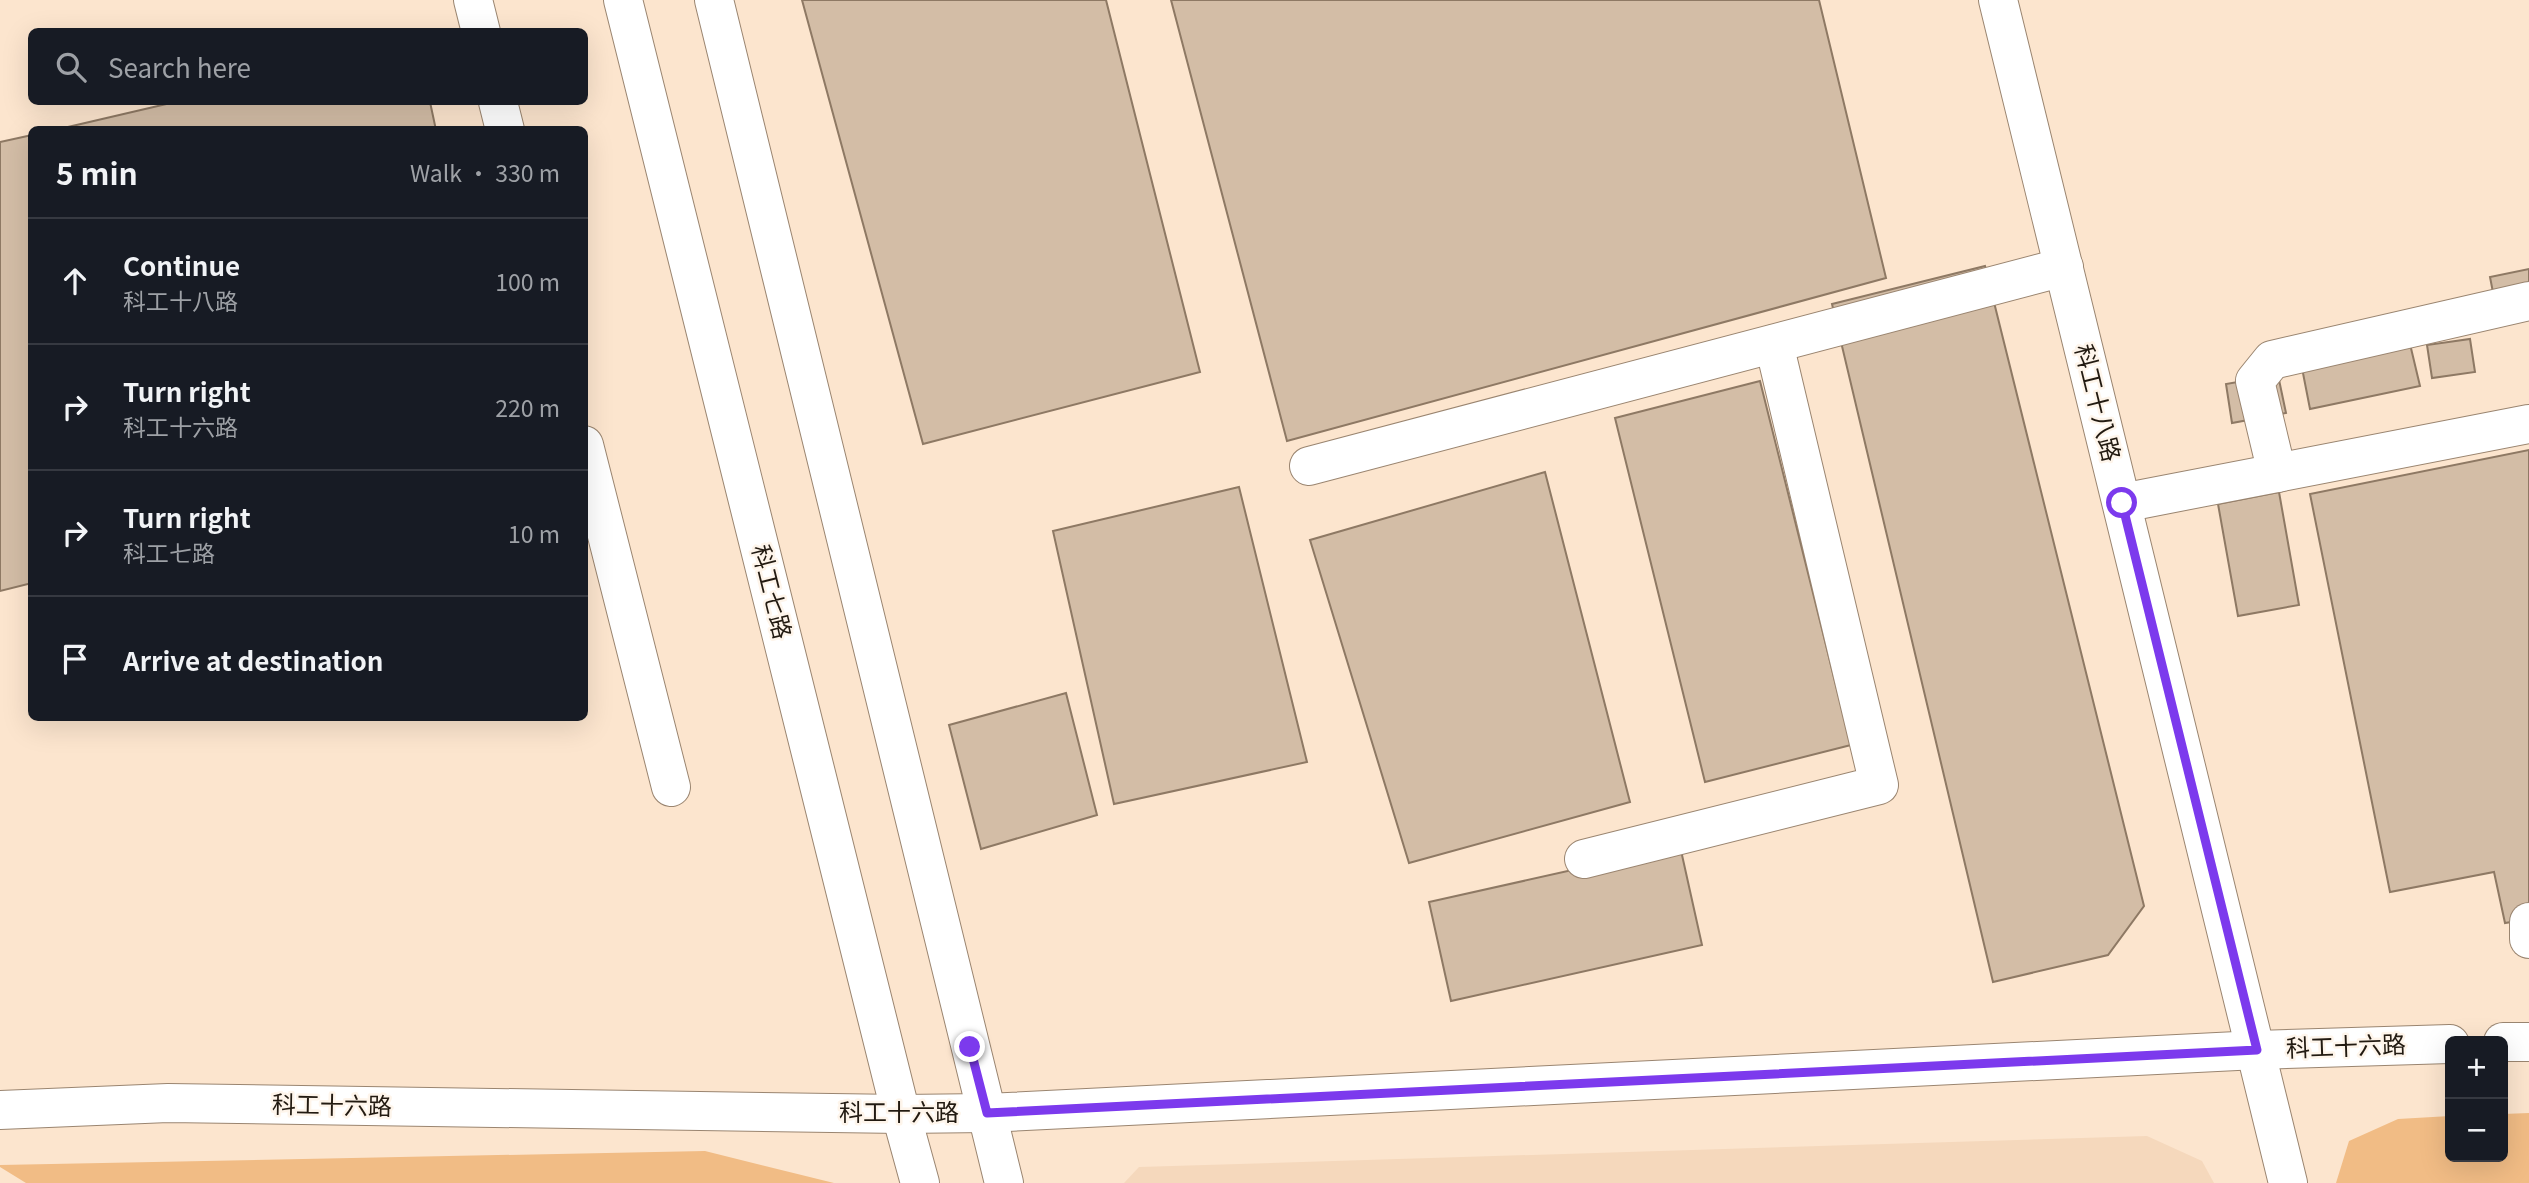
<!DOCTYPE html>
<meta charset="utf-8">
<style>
:root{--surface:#171b24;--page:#242831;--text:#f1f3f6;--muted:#9ea1a6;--line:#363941}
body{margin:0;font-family:Georgia,"Noto Sans TC",serif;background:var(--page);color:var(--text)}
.controls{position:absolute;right:21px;bottom:21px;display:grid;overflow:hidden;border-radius:10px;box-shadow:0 7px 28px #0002}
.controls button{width:63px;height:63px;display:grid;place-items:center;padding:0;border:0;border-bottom:2px solid var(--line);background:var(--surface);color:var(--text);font:35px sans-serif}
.stop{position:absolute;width:21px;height:21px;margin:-16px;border:5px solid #7c3aed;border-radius:50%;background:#fff}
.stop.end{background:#7c3aed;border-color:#fff;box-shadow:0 2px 7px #0008}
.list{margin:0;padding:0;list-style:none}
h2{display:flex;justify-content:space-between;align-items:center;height:91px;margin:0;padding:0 28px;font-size:30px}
h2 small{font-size:23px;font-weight:400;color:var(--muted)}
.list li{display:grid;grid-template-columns:46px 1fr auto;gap:21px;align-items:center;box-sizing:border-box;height:126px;padding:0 28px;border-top:2px solid var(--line)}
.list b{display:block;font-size:26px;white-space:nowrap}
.list p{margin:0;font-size:23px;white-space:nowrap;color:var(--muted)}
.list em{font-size:23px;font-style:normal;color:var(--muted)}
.icon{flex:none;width:38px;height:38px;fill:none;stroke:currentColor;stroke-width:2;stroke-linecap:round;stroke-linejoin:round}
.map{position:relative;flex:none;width:2529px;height:1183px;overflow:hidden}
.search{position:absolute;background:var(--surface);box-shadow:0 7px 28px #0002;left:28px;top:28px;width:560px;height:77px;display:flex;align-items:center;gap:18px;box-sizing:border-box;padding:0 24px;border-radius:10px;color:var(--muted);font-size:26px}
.panel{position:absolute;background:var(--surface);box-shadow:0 7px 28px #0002;left:28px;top:126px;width:560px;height:595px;border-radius:10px}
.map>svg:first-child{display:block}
</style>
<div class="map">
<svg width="2529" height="1183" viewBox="0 0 2529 1183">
<rect width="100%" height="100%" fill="#fce5ce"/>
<path fill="#f5d8bc" d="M2147,1136L2202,1161L2214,1183H1124L1139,1167Z"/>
<g fill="#f1bc85">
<path d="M2529,1113V1183H2336L2349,1141L2398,1119L2450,1116V1157H2503V1114Z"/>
<path d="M705,1151L834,1183H26L0,1167V1165Z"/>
</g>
<g fill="#d3bda6" stroke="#8e7964" stroke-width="2">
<path d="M802,0H1106L1200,372L923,444Z"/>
<path d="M1171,0H1819L1886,278L1287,441Z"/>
<path d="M175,102H430L436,130H55Z"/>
<path d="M32,135V583L0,591V142Z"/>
<path d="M1985,266L2144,906L2108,955L1993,982L1832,304Z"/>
<path d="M2529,269V306L2497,313L2490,277Z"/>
<path d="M2470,339L2475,372L2432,378L2427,345Z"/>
<path d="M2410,344L2420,386L2310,409L2302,368Z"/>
<path d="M2278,375L2286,413L2232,423L2226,384Z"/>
<path d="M1760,381L1851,745L1705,782L1615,418Z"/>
<path d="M2529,450V919L2505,923L2494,872L2390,892L2310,494Z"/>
<path d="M1545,472L1630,802L1409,863L1310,540Z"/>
<path d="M1239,487L1307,762L1114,804L1053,531Z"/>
<path d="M2279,492L2299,605L2238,616L2218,504Z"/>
<path d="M1066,693L1097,815L981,849L949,725Z"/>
<path d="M1680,846L1702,945L1451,1001L1429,902Z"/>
</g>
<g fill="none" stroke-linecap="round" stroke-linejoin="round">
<g stroke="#9a8570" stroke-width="40">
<g id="minor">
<path d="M473,0L481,32"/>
<path d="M623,0L901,1114L920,1183"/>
<path d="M714,0L1004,1183"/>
<path d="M1998,0L2288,1183"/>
<path d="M498,102L505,130"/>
<path d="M584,445L671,787"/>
<path d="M1309,466L2064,267"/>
<path d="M2277,473L2255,381L2272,360L2529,301"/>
<path d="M2122,503L2529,424"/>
<path d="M1584,859L1879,785L1774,344"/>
<path d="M2529,922V939"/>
<path d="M2503,1042H2529"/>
<path d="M0,1110L168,1103L901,1114L987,1113L2257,1050L2450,1044"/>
</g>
</g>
<use href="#minor" stroke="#fff" stroke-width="38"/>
</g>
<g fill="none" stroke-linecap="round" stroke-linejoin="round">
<path stroke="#7c3aed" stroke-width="9" d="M970,1047L987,1113L2257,1050L2122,503"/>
</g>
<g text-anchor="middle" stroke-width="5" stroke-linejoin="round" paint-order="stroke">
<g font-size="24" fill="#221a11" stroke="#fef5eb">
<text transform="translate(2097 403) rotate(76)" y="8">科工十八路</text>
<text transform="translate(771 592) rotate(76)" y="8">科工七路</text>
<text transform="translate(2346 1047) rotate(-2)" y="8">科工十六路</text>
<text transform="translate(332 1106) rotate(1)" y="8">科工十六路</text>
<text x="899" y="1121">科工十六路</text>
</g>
</g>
</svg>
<div class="controls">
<button>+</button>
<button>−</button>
</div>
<div class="stop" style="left:2122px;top:503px"></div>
<div class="stop end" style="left:970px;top:1047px"></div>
<div class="search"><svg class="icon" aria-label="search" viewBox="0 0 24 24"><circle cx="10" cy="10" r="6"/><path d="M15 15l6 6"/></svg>Search here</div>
<section class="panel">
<h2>5 min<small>Walk · 330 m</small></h2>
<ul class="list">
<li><svg class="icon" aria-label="ahead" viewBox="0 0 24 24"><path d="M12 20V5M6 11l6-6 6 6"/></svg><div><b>Continue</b><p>科工十八路</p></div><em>100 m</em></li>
<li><svg class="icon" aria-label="right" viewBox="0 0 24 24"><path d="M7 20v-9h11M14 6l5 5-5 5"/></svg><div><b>Turn right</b><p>科工十六路</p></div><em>220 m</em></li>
<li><svg class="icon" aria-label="right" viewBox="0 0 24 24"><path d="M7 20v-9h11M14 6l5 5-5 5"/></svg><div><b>Turn right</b><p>科工七路</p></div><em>10 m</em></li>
<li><svg class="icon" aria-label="arrive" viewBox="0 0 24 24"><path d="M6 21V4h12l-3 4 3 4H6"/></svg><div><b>Arrive at destination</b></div></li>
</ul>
</section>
</div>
